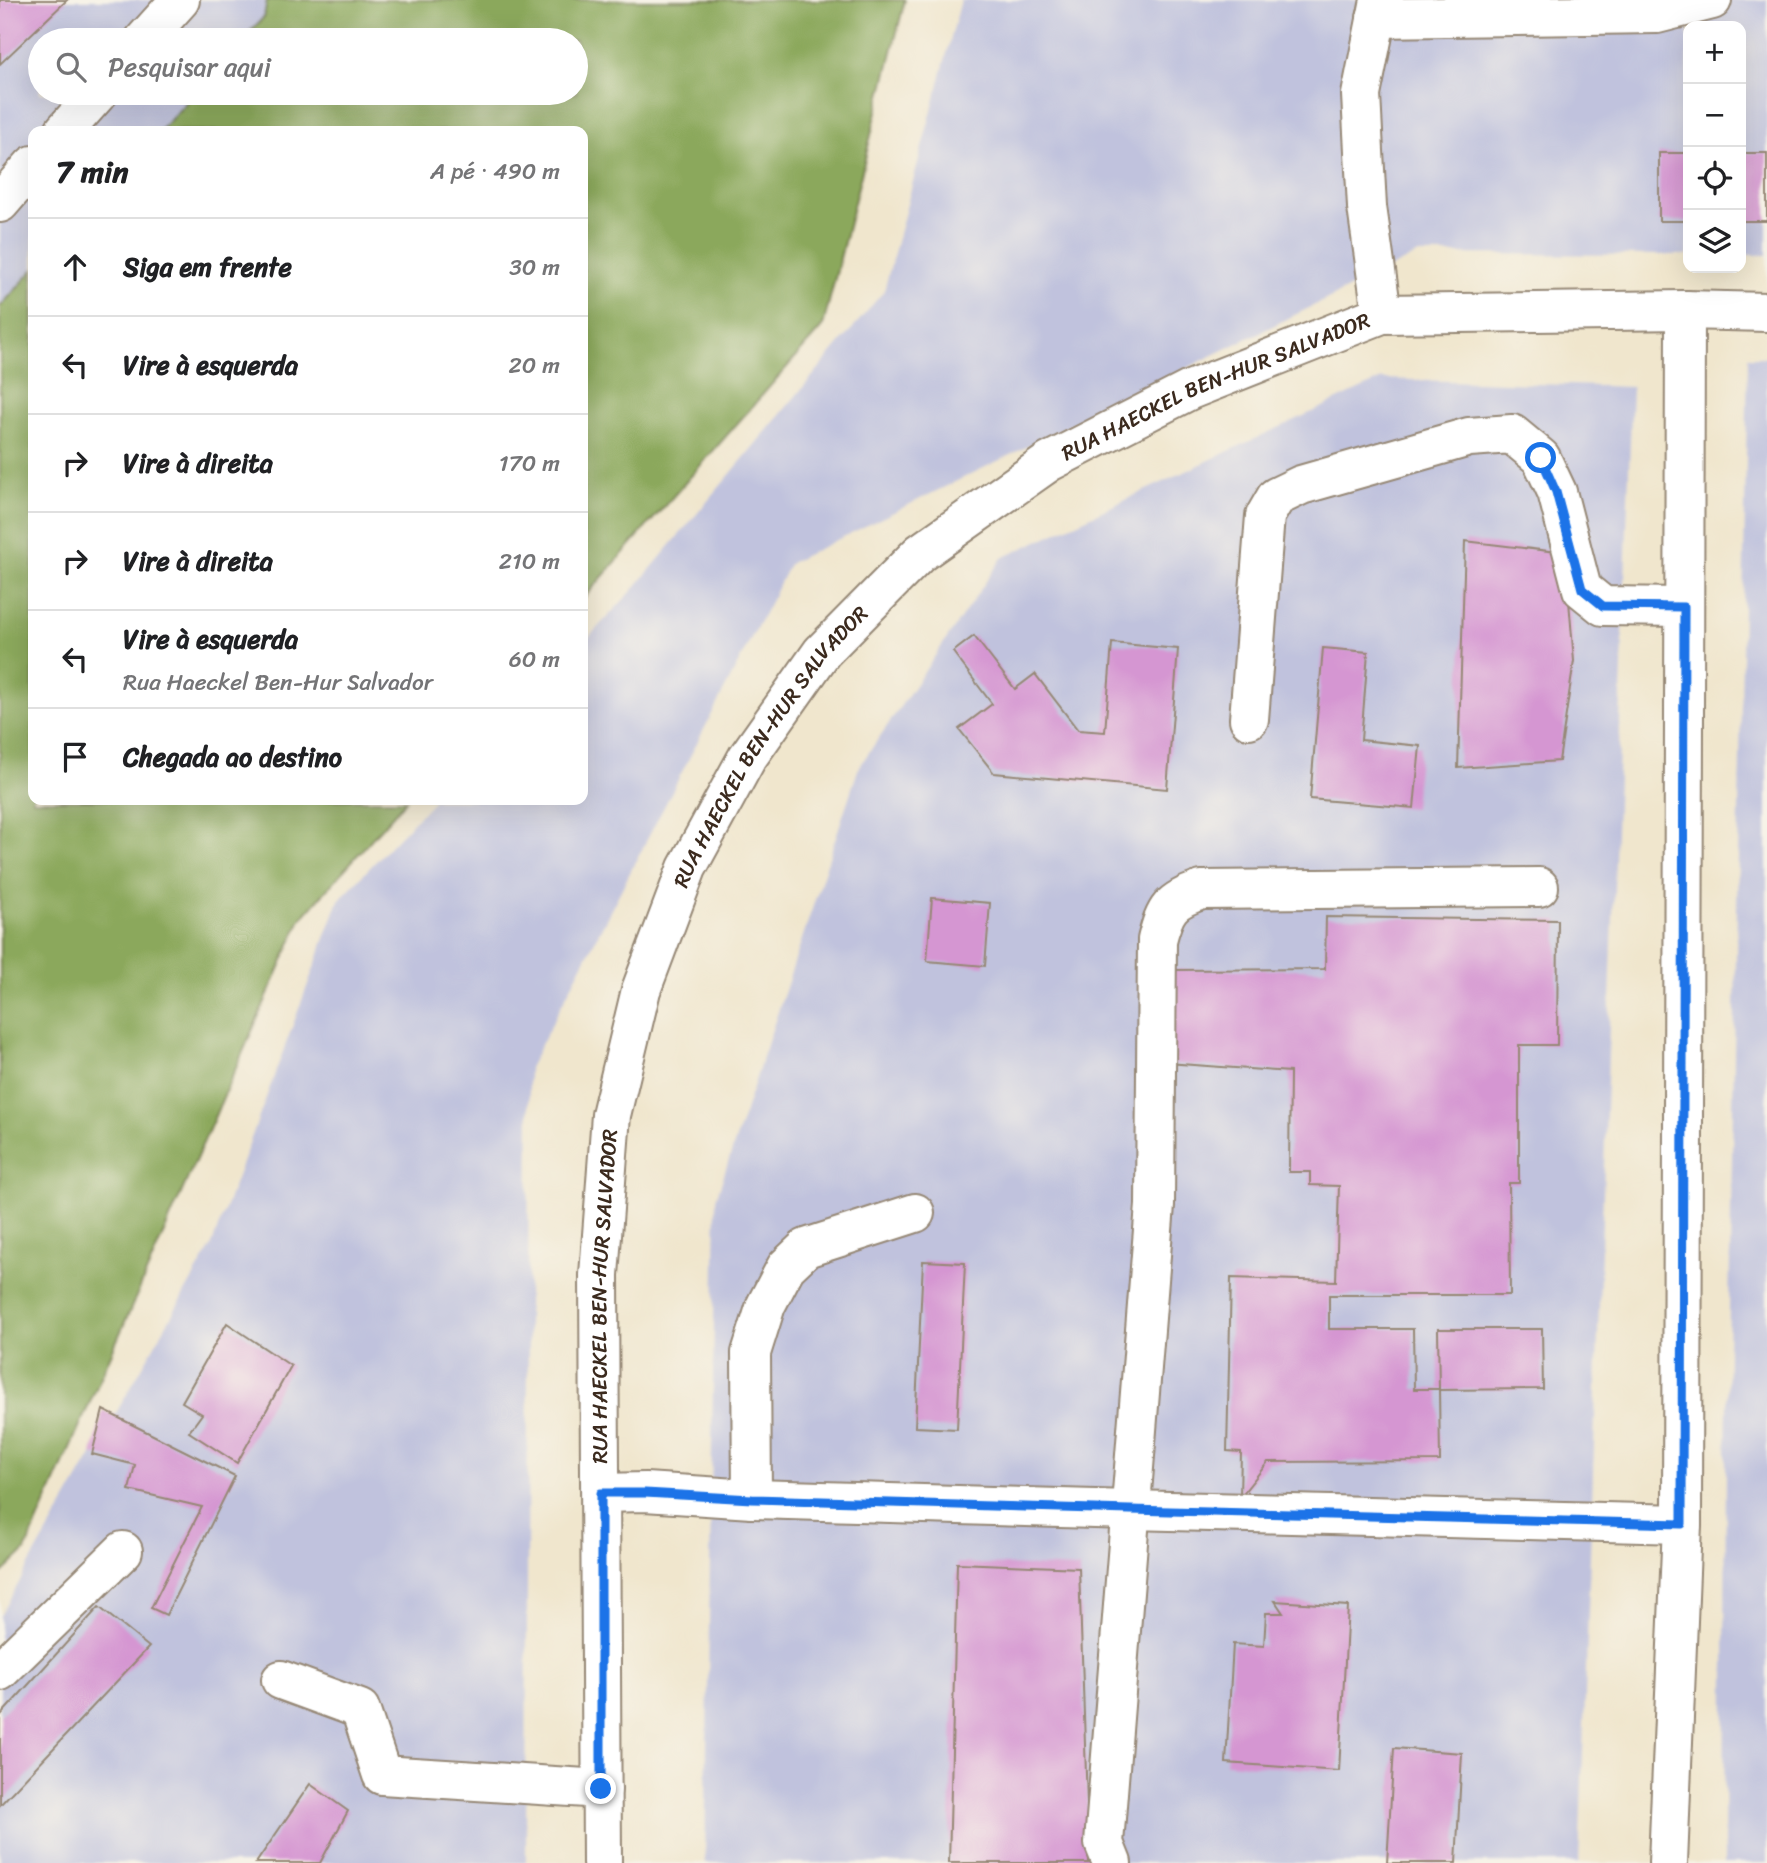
<!DOCTYPE html>
<html lang="pt">
<meta charset="utf-8">
<style>
:root{--surface:#fff;--page:#f6f6f6;--text:#202124;--muted:#757577;--line:#e0e0e0}
body{margin:0;font-family:Sriracha,sans-serif;background:var(--page);color:var(--text)}
.controls{position:absolute;right:21px;top:21px;display:grid;overflow:hidden;border-radius:14px;box-shadow:0 7px 28px #0002}
.controls button{width:63px;height:63px;display:grid;place-items:center;padding:0;border:0;border-bottom:2px solid var(--line);background:var(--surface);color:var(--text);font:35px sans-serif}
.stop{position:absolute;width:21px;height:21px;margin:-16px;border:5px solid #1a73e8;border-radius:50%;background:#fff}
.stop.end{background:#1a73e8;border-color:#fff;box-shadow:0 2px 7px #0008}
.list{margin:0;padding:0;list-style:none}
h2{display:flex;justify-content:space-between;align-items:center;height:91px;margin:0;padding:0 28px;font-size:30px}
h2 small{font-size:23px;font-weight:400;color:var(--muted)}
.list li{display:grid;grid-template-columns:46px 1fr auto;gap:21px;align-items:center;box-sizing:border-box;height:98px;padding:0 28px;border-top:2px solid var(--line)}
.list b{display:block;font-size:26px;white-space:nowrap}
.list p{margin:0;font-size:23px;white-space:nowrap;color:var(--muted)}
.list em{font-size:23px;font-style:normal;color:var(--muted)}
.icon{flex:none;width:38px;height:38px;fill:none;stroke:currentColor;stroke-width:2;stroke-linecap:round;stroke-linejoin:round}
.map{position:relative;flex:none;width:1767px;height:1863px;overflow:hidden}
.search{position:absolute;background:var(--surface);box-shadow:0 7px 28px #0002;left:28px;top:28px;width:560px;height:77px;display:flex;align-items:center;gap:18px;box-sizing:border-box;padding:0 24px;border-radius:38px;color:var(--muted);font-size:26px}
.panel{position:absolute;background:var(--surface);box-shadow:0 7px 28px #0002;left:28px;top:126px;width:560px;height:679px;border-radius:14px}
.map>svg:first-child{display:block}
</style>
<div class="map">
<svg width="1767" height="1863" viewBox="0 0 1767 1863">
<rect width="100%" height="100%" fill="#f7f3e8"/>
<filter id="ink" filterUnits="userSpaceOnUse"><feTurbulence type="fractalNoise" baseFrequency=".0143" numOctaves="2"/><feDisplacementMap in="SourceGraphic" scale="14" xChannelSelector="R" yChannelSelector="G"/><feConvolveMatrix kernelMatrix="1 2 1 2 8 2 1 2 1" color-interpolation-filters="sRGB"/></filter>
<filter id="wash" filterUnits="userSpaceOnUse"><feTurbulence type="fractalNoise" baseFrequency=".00686" numOctaves="4" result="noise"/><feDisplacementMap in="SourceGraphic" scale="28" xChannelSelector="R" yChannelSelector="G"/><feGaussianBlur stdDeviation="1.57" result="paint"/><feColorMatrix in="noise" values="0 0 0 0 0 0 0 0 0 0 0 0 0 0 0 0 0 1.4 0 .05"/><feComposite in="paint" operator="in"/></filter>
<g filter="url(#wash)">
<rect width="100%" height="100%" fill="#f0e6cd"/>
<g fill="#c0c2dd">
<path d="M0,0H267L264,17L242,40H40V93H195L160,131H33V270L0,307Z"/>
<path d="M961,0H1767V255H1741V26H1688V255L1419,254L790,563L529,1068L526,1863H0V1616L211,1247L339,900L434,800H583V643L633,590L884,291Z"/>
<path d="M1748,357H1767V1863H1724L1726,1457Z"/>
<path d="M1382,379L1632,387L1579,1863H705L716,1199L859,767L1002,558Z"/>
</g>
<g fill="#8ba85b" stroke="#63693c" stroke-width="2">
<path d="M267,0H905L823,326L583,599V131H160L195,93H576V40H242L264,17Z"/>
<path d="M33,270V800H406L301,919L25,1551L0,1575V307Z"/>
</g>
<g id="blocks">
<g fill="#d596d2">
<path d="M0,0H67L0,64Z"/>
<rect x="1659" y="153" width="29" height="68"/>
<rect x="1741" y="153" width="26" height="68"/>
<path d="M1465,541L1565,553L1574,661L1559,761L1458,768Z"/>
<path d="M974,636L1015,689L1035,674L1078,730L1105,732L1112,643L1178,649L1167,789L994,773L959,729L992,704L953,652Z"/>
<path d="M1323,648L1368,652L1361,740L1420,746L1414,808L1310,799Z"/>
<path d="M932,898L990,903L985,966L927,961Z"/>
<path d="M1326,917L1558,920L1557,1045H1519V1183H1509L1510,1295H1329V1329H1413L1414,1389H1439L1440,1461L1268,1462L1240,1497L1241,1452L1227,1451L1231,1278L1336,1281L1339,1186L1310,1185V1172H1289L1290,1072L1167,1063L1172,970L1325,969Z"/>
<path d="M923,1261L965,1263L957,1429L915,1427Z"/>
<path d="M227,1323L291,1366L237,1463L189,1432L202,1414L182,1402Z"/>
<path d="M1438,1329H1542L1543,1389L1439,1390Z"/>
<path d="M103,1410L235,1476L166,1615L151,1608L202,1507L129,1490L135,1465L92,1454Z"/>
<path d="M957,1563L1079,1568L1089,1863H949Z"/>
<path d="M1275,1601L1348,1606L1339,1771L1226,1763L1233,1644L1264,1646L1266,1613H1283Z"/>
<path d="M99,1607L149,1647L0,1805V1716Z"/>
<path d="M1394,1748L1462,1753L1456,1863H1387Z"/>
<path d="M310,1784L348,1811L320,1863H256Z"/>
</g>
</g>
</g>
<g filter="url(#ink)">
<use href="#blocks" fill-opacity="0" stroke="#968876" stroke-width="2"/>
<g fill="none" stroke-linecap="round" stroke-linejoin="round">
<g stroke="#968876" stroke-width="42">
<g id="minor">
<path d="M1380,0L1361,95L1367,207L1382,314"/>
<path d="M1376,18L1657,14L1712,0"/>
<path d="M144,40L180,0"/>
<path d="M64,131L98,93"/>
<path d="M0,203L33,165"/>
<path d="M1249,719L1265,516L1276,497L1301,485L1469,437L1512,434L1541,458L1557,492L1582,589L1603,606L1684,607"/>
<path d="M601,1493L645,1492L752,1499L1130,1510L1682,1524"/>
<path d="M752,1499L751,1353L766,1305L786,1267L806,1248L915,1213"/>
<path d="M0,1671L123,1551"/>
<path d="M281,1680L360,1709L382,1775L602,1789"/>
<path id="s1" d="M602,1863L599,1275L611,1115L641,990L687,868L747,758L822,652L920,553L1049,462L1190,390L1382,314L1685,310L1767,312"/>
<path d="M1112,1863L1104,1843L1155,1205L1157,940C1165,909 1170,900 1202,890L1539,887"/>
<path d="M1668,1863L1682,1524L1685,310"/>
</g>
</g>
<use href="#minor" stroke="#fff" stroke-width="38"/>
</g>
</g>
<g fill="none" stroke-linecap="round" stroke-linejoin="round" filter="url(#ink)">
<path stroke="#1a73e8" stroke-width="9" d="M601,1789V1493H645L752,1499L1130,1510L1682,1524L1684,607L1603,606L1582,589L1556,492L1541,458"/>
</g>
<g text-anchor="middle" stroke-width="7" stroke-linejoin="round" paint-order="stroke">
<g font-size="21" fill="#3b2a1e" stroke="#f7f3e8">
<text dy="7" stroke="none"><textPath href="#s1" startOffset="1743">RUA HAECKEL BEN-HUR SALVADOR</textPath></text>
<text dy="7" stroke="none"><textPath href="#s1" startOffset="1155">RUA HAECKEL BEN-HUR SALVADOR</textPath></text>
<text dy="7" stroke="none"><textPath href="#s1" startOffset="567">RUA HAECKEL BEN-HUR SALVADOR</textPath></text>
</g>
</g>
</svg>
<div class="controls">
<button>+</button>
<button>−</button>
<button><svg class="icon" aria-label="locate" viewBox="0 0 24 24"><circle cx="12" cy="12" r="6"/><path d="M12 2v4M12 18v4M2 12h4M18 12h4"/></svg></button>
<button><svg class="icon" aria-label="layers" viewBox="0 0 24 24"><path d="M12 4l9 5-9 5-9-5zM3 14l9 5 9-5"/></svg></button>
</div>
<div class="stop" style="left:1541px;top:458px"></div>
<div class="stop end" style="left:601px;top:1789px"></div>
<div class="search"><svg class="icon" aria-label="search" viewBox="0 0 24 24"><circle cx="10" cy="10" r="6"/><path d="M15 15l6 6"/></svg>Pesquisar aqui</div>
<section class="panel">
<h2>7 min<small>A pé · 490 m</small></h2>
<ul class="list">
<li><svg class="icon" aria-label="ahead" viewBox="0 0 24 24"><path d="M12 20V5M6 11l6-6 6 6"/></svg><div><b>Siga em frente</b></div><em>30 m</em></li>
<li><svg class="icon" aria-label="left" viewBox="0 0 24 24"><path d="M17 20v-9H6M10 6l-5 5 5 5"/></svg><div><b>Vire à esquerda</b></div><em>20 m</em></li>
<li><svg class="icon" aria-label="right" viewBox="0 0 24 24"><path d="M7 20v-9h11M14 6l5 5-5 5"/></svg><div><b>Vire à direita</b></div><em>170 m</em></li>
<li><svg class="icon" aria-label="right" viewBox="0 0 24 24"><path d="M7 20v-9h11M14 6l5 5-5 5"/></svg><div><b>Vire à direita</b></div><em>210 m</em></li>
<li><svg class="icon" aria-label="left" viewBox="0 0 24 24"><path d="M17 20v-9H6M10 6l-5 5 5 5"/></svg><div><b>Vire à esquerda</b><p>Rua Haeckel Ben-Hur Salvador</p></div><em>60 m</em></li>
<li><svg class="icon" aria-label="arrive" viewBox="0 0 24 24"><path d="M6 21V4h12l-3 4 3 4H6"/></svg><div><b>Chegada ao destino</b></div></li>
</ul>
</section>
</div>
